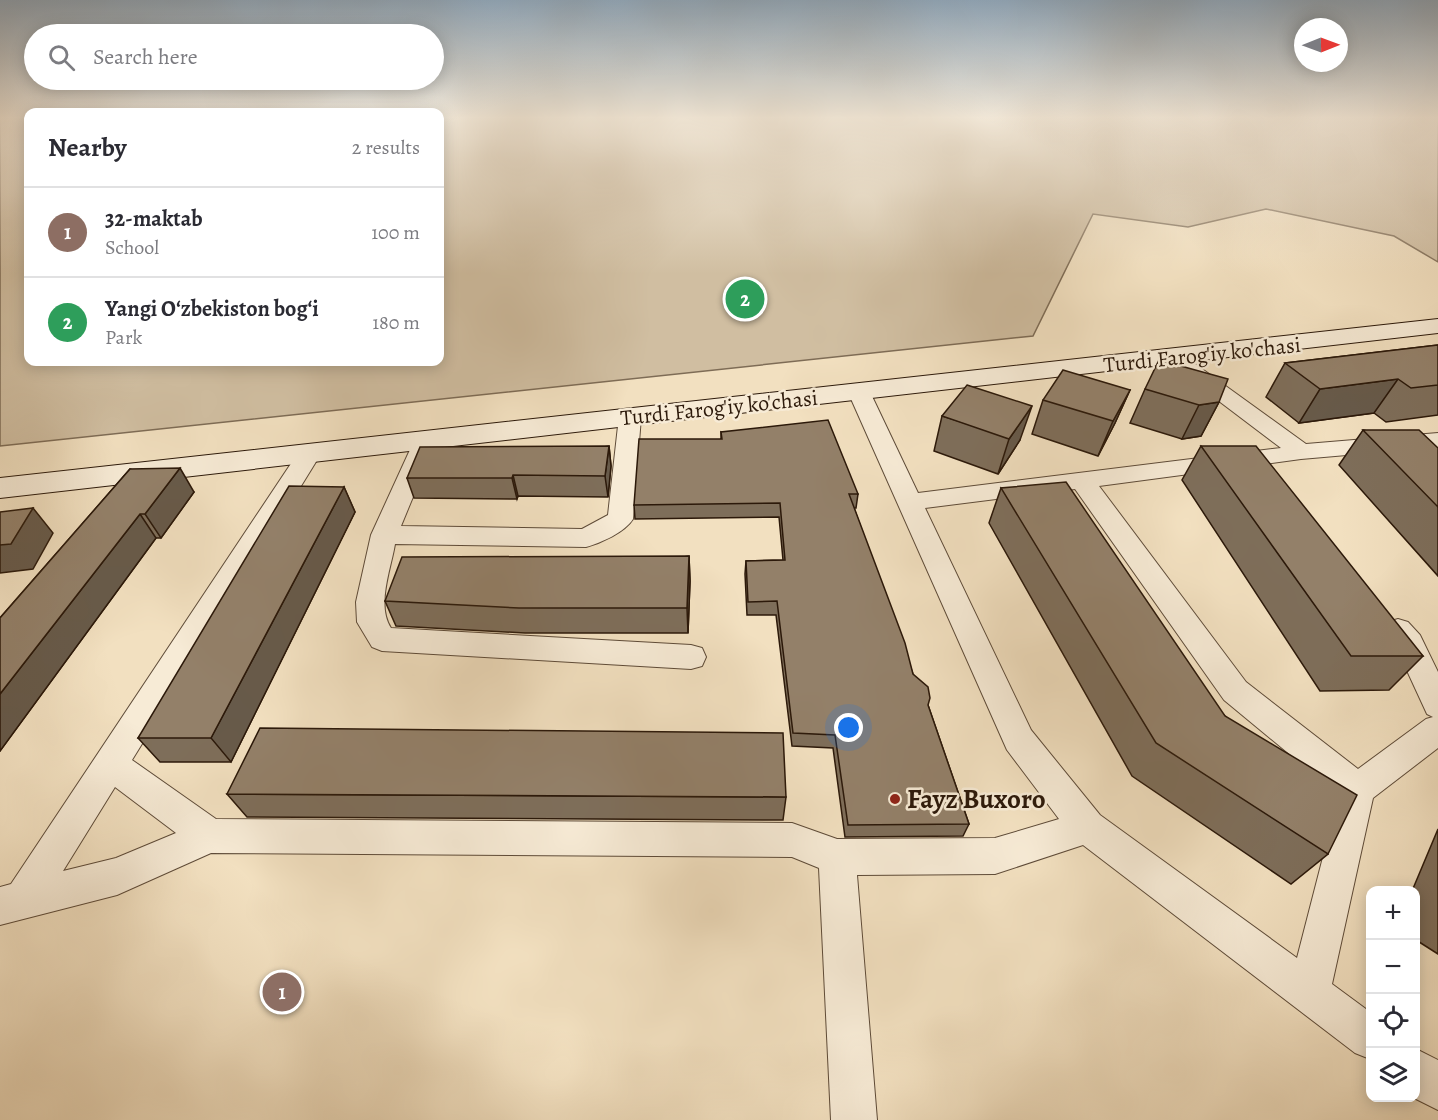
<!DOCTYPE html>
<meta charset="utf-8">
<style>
:root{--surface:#fff;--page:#f2f2f3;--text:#2b2b33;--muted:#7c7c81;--line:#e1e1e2;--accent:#7c3aed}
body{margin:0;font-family:Alegreya,serif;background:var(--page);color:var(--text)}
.controls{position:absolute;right:18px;bottom:18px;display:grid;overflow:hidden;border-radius:12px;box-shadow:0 3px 15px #0003}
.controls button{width:54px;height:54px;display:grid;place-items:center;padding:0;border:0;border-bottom:2px solid var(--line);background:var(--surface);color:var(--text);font:30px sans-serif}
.compass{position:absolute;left:1294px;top:18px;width:54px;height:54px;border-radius:50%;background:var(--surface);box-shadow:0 3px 15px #0003;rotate:89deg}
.you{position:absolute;left:849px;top:728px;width:21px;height:21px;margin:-15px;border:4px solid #fff;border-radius:50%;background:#1a73e8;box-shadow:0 0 0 9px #1a73e833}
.badge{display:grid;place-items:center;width:39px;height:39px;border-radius:50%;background:var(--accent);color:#fff;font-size:20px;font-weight:700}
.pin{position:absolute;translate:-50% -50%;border:3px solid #fff;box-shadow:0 2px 6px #0006}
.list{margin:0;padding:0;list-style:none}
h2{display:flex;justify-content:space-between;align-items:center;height:78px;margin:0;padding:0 24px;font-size:26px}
h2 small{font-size:20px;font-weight:400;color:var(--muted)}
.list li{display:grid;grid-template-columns:39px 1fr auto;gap:18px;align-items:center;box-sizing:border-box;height:90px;padding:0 24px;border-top:2px solid var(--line)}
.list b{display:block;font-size:22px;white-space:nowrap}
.list p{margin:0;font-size:20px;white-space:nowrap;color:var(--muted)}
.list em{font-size:20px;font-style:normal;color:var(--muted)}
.icon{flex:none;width:33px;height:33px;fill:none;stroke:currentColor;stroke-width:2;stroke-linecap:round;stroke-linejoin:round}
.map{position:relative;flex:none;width:1438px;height:1120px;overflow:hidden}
.search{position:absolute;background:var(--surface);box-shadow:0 3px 15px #0003;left:24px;top:24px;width:420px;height:66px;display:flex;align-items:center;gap:15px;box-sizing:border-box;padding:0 21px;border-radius:33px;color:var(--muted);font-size:22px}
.panel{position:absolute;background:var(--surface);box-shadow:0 3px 15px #0003;left:24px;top:108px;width:420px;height:258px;border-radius:12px}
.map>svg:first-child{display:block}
</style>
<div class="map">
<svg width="1438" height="1120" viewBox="0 0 1438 1120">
<rect width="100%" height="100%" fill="#f2e0c0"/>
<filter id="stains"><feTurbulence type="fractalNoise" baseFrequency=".00333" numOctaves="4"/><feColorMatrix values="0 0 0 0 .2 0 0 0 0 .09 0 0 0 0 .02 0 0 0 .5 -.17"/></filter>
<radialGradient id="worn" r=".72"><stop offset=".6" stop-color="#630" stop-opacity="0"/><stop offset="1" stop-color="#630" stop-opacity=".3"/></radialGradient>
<path fill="#d0bea1" stroke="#7e6c56" stroke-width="1.5" d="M0,118H28V362H440V118H1438V262L1394,236L1266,209L1188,227L1093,214L1033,336L0,446Z"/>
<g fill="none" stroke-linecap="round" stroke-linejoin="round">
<g stroke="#5e4b38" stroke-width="2">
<g id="minor">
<path d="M1173,351L1180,353L1306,444L1438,433V447L1301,459L1099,486L1246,682L1358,769L1426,719L1433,717L1427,714L1397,649L1383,630L1388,622L1398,619L1408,622L1420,635L1438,672V748L1373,798L1332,984L1370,1012V1059L1355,1053L1083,845L995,874L857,875L877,1120H831L819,868L792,857L211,853L117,895L0,925V887L11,884L302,447L310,445L318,447L322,452L132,760L216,819L792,823L837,839L995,838L1059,819L1007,750L848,392L851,387L859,386L867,387L870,392L918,493L1281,448L1166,361L1163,357L1166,353ZM1075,489L1224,700L1339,795L1297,958L1100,815L1031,730L925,508ZM115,787L176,833L116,858L63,871Z"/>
<path d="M630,410L638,412L641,417L633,519C625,532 601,543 586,547L395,544C391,569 376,605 391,628L691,645L702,648L706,657L702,666L691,669L382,651L372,647L357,622L356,602L371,535L414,441L422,439L430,441L434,446L401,526L582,529L608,515L619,417L622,412Z"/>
<path d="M1416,1049L1438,1060V1110L1414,1098Z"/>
</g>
</g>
<g stroke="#2c190a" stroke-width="2">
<path id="secondary" d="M1438,319V333L0,498V478Z"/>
</g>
<use href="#minor" fill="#f7ebd6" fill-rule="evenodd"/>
<use href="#secondary" fill="#f7ebd6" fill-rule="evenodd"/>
</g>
<g fill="#7e6e5a" stroke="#2c190a" stroke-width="1.5">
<path d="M1438,345V415L1386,422L1374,413L1299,423L1266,397L1285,363Z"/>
<path d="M1145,389L1219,402L1201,436L1182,439L1130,423Z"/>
<path d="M1130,390L1115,423L1098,456L1032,434L1043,400Z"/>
<path d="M942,416L1020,440L998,474L934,451Z"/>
<path d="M1363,430L1438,448V576L1339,465Z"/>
<path d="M721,432L858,494L856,508H854L913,674L928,705L969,824L963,836L845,837L833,748L792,746L776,615H747L745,574L746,561L783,560L779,517L635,519L634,505L721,439Z"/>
<path d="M609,446L611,466L608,497L518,496L517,499L414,498L407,478Z"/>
<path d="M1201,446L1423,656L1389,690L1320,691L1182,480Z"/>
<path d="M130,469L194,492L161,538H156L0,751V618Z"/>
<path d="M344,487L355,512L231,762H160L138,738Z"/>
<path d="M1001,488L1225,716L1328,854L1291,884L1132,776L989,523Z"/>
<path d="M689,556L690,581L688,633H525L396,626L385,601Z"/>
<path d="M227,794L786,797L783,820L247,817Z"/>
<path d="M1438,829V954L1416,940V891H1412Z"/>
</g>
<g fill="#675a4a" stroke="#2c190a" stroke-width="1.5">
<path d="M1398,379L1374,413L1299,423L1320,389Z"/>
<path d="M1130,390L1115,423L1098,456L1113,421Z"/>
<path d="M1219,402L1201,436L1182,439L1199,405Z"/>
<path d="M1032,406L1020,440L998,474L1009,439Z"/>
<path d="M609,446L611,466L608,497L605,476Z"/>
<path d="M180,468L194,492L161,538L145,514Z"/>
<path d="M513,475L518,496L517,499L512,478Z"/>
<path d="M344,487L355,512L231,762L211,738Z"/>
<path d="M33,508L53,533L33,569L0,573V545Z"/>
<path d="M140,514L156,538L0,751V694Z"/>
<path d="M689,556L690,581L688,633L687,608Z"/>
</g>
<g fill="#938069" stroke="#2c190a" stroke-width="1.5">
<path d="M1438,345V385L1411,388L1398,379L1320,389L1285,363Z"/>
<path d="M1159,360L1228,379L1219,402L1199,405L1145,389Z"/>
<path d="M1063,370L1130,390L1113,421L1043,400Z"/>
<path d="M967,385L1032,406L1009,439L942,416Z"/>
<path d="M828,420L858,494H849L905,643L913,674L928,687L930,698L928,705L969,824L848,825L835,735L793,733L777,601L748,602L746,561L785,560L780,503L634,505L639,439H722L721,432Z"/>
<path d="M1363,430H1419L1438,448V507Z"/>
<path d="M609,446L605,476L513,475L512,478H407L420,447Z"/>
<path d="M1201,446H1256L1423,656H1351Z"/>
<path d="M180,468L145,514H140L0,694V618L130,469Z"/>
<path d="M1066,482L1225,716L1357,795L1328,854L1156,743L1001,488Z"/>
<path d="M289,486L344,487L211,738H138Z"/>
<path d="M33,508L11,544L0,545V512Z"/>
<path d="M689,556L687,608H519L385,601L402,557Z"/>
<path d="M260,728L783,733L786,797L227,794Z"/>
</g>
<linearGradient id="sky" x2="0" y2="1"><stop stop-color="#91aabf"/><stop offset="0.43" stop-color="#f9f1e3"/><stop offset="1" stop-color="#f9f1e3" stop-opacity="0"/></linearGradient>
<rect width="1438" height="274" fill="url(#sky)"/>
<circle fill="#8f2418" stroke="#f7ebd6" stroke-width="2" cx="895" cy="799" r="6"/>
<g text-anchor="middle" stroke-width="5" stroke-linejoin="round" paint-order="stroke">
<g font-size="22" fill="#2c190a" stroke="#f7ebd6">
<text transform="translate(1202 354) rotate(-6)" y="8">Turdi Farog'iy ko'chasi</text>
<text transform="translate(719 407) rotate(-6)" y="8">Turdi Farog'iy ko'chasi</text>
</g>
<g font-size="27" font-weight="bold" fill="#2c190a" stroke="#f7ebd6" text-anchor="start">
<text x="907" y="808">Fayz Buxoro</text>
</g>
</g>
<rect width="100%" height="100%" filter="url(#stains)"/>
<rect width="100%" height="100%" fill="url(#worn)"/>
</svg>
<div class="controls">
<button>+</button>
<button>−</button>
<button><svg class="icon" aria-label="locate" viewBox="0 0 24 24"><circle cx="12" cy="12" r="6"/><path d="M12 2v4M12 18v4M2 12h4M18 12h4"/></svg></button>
<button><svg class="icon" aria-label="layers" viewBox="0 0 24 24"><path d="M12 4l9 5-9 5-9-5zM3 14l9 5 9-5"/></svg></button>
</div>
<svg class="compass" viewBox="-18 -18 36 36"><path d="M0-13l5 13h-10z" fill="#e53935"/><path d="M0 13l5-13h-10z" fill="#7c7c81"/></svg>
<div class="you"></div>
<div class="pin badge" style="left:282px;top:992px;background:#8d6e63">1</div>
<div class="pin badge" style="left:745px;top:299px;background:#2e9e5b">2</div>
<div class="search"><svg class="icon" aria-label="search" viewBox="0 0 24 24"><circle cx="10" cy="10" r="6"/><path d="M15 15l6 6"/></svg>Search here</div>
<section class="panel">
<h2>Nearby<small>2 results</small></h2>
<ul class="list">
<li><span class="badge" style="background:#8d6e63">1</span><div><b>32-maktab</b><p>School</p></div><em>100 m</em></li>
<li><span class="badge" style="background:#2e9e5b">2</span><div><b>Yangi Oʻzbekiston bogʻi</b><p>Park</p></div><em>180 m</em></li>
</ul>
</section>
</div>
